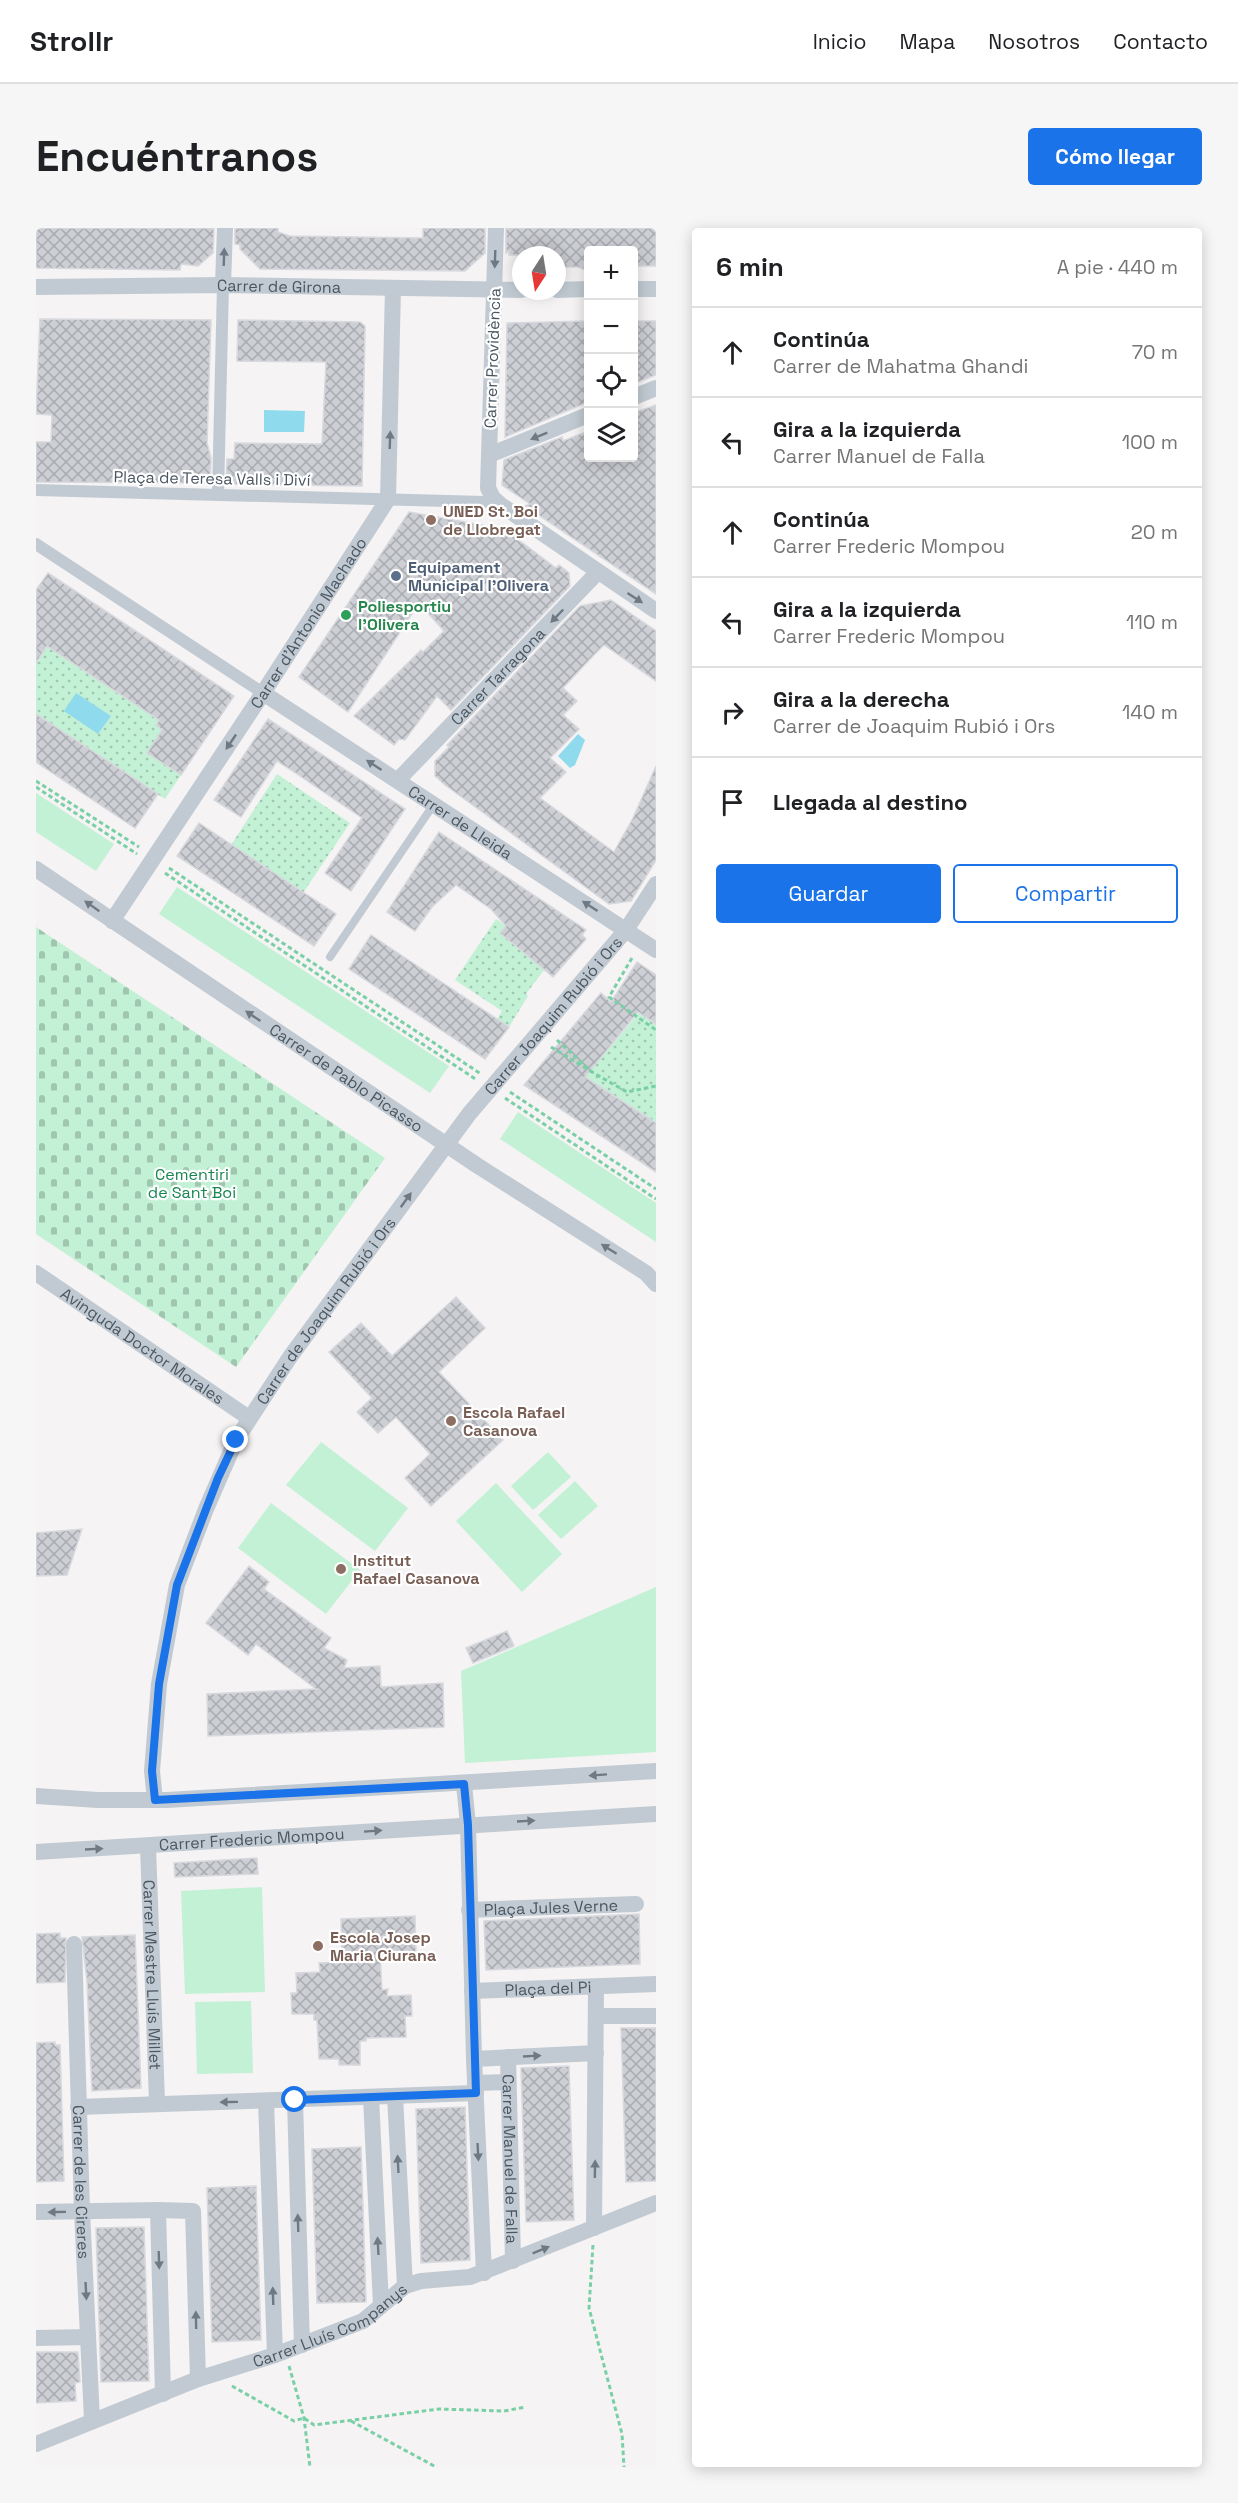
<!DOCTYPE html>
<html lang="es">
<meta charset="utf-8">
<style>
:root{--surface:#fff;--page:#f6f6f6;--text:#202124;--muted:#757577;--line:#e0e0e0;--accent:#1a73e8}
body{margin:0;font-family:"Space Grotesk",sans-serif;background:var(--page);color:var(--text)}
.controls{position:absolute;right:18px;top:18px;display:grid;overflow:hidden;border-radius:6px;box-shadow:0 3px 15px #0003}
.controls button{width:54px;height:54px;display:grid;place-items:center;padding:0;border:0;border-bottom:2px solid var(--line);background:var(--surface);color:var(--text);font:30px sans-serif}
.compass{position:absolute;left:476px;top:18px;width:54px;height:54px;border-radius:50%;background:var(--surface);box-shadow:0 3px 15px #0003;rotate:192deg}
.stop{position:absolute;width:18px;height:18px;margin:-14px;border:4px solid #1a73e8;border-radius:50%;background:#fff}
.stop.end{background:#1a73e8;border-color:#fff;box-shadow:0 2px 6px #0008}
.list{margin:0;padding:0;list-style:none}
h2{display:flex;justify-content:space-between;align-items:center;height:78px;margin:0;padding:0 24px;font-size:26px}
h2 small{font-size:20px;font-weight:400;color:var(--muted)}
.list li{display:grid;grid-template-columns:39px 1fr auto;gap:18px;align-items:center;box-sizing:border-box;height:90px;padding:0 24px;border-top:2px solid var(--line)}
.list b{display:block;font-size:22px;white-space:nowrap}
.list p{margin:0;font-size:20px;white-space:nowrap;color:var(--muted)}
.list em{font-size:20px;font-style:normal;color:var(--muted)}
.actions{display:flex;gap:12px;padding:18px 24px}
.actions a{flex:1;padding:14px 0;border:2px solid var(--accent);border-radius:6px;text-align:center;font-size:21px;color:var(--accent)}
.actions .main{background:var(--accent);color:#fff}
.icon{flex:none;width:33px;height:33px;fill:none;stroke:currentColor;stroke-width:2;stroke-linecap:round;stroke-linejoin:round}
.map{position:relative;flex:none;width:620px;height:2239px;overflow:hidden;border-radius:6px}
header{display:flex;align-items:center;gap:36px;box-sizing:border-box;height:84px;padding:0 30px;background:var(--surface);border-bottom:2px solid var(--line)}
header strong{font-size:28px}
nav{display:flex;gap:33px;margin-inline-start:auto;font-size:21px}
.intro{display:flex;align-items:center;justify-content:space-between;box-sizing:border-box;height:144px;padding:0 36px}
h1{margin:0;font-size:42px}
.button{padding:15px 27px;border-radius:6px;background:var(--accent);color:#fff;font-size:21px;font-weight:700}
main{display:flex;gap:36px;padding:0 36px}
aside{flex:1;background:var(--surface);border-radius:6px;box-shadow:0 3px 15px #0003}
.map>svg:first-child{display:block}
</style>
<header>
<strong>Strollr</strong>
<nav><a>Inicio</a><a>Mapa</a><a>Nosotros</a><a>Contacto</a></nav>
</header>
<div class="intro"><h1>Encuéntranos</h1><a class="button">Cómo llegar</a></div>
<main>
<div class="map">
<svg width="620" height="2239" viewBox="0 0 620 2239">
<defs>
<pattern id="cemetery-stones" width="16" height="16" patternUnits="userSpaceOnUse" patternTransform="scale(1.5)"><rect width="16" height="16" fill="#c3f1d5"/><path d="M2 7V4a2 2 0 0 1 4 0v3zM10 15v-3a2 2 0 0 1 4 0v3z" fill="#a0c6b0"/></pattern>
<pattern id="park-dots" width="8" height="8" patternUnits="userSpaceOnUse" patternTransform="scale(1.5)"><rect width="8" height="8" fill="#c3f1d5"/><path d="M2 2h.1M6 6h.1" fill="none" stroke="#a0c6b0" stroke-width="1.8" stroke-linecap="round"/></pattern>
<pattern id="building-cross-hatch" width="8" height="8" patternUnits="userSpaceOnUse" patternTransform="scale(1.5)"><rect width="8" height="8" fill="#cdcfd5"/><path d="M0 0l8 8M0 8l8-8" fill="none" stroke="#a8abb0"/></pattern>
</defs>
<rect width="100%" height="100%" fill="#f5f3f3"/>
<g fill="#c3f1d5">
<path d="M0,565L78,616L60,643L0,604Z"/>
<path d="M141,659L413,838L394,865L123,686Z"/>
<path d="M482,884L620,975V1014L464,911Z"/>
<path d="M285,1214L372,1280L339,1323L250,1257Z"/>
<path d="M512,1224L535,1249L497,1282L475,1258Z"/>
<path d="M539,1253L562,1278L525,1311L502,1287Z"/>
<path d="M460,1255L526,1326L486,1364L420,1293Z"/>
<path d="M235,1275L324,1342L290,1386L202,1320Z"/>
<path d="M620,1359V1524L429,1535L425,1443Z"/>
<path d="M226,1659L229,1764L149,1766L145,1663Z"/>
<path d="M215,1773L217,1845L161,1846L159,1774Z"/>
</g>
<path fill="url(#cemetery-stones)" d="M0,699L349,930L200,1139L0,1006Z"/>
<g fill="url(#park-dots)">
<path d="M11,418L123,492L120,497L126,502L111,525L145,547L129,571L0,486V435Z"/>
<path d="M241,546L314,595L267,665L195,617Z"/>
<path d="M460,691L470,698L475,713L508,742L490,766L492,768L473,799L461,791L466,783L419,752Z"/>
<path d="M603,785L620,796V895L539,842L559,837Z"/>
</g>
<g fill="#90daee">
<path d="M228,182L269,183L268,204H228Z"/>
<path d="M40,465L75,488L62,506L28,483Z"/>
<path d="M542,506L549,512L539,537L534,540L522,528Z"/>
</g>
<g fill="url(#building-cross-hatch)" stroke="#d7d9de" stroke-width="1.5">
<path d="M0,0H178L177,25L162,38L145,36L144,42L0,40Z"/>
<path d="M199,0H242V4L254,8L387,10V0H449V25L429,43L224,41L204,21V17L199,16Z"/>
<path d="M470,0H620V38H597V22H552V43L542,39H521V27H473V23L470,25Z"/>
<path d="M4,91L175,92L171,215L175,230L174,255L0,254V214H15L16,187L0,186Z"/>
<path d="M202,92L324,94L329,98L326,258L190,256L191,231H198L199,215L286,216L290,134L201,133Z"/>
<path d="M552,93V174L469,209L471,95Z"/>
<path d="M597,93H620V147L597,156Z"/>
<path d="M620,177V366L489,278L494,276L466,257L468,232L526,209L527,213L552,203V230H597V185Z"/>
<path d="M373,284L463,300L464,298L520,340L523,337L533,345L534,358L415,482L401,468L369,512L363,511L358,517L318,488L385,422L387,424L408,403L383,375L312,484L263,449Z"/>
<path d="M12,345L198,468L145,547L111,525L126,502L120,497L123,492L11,418L0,435V362Z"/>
<path d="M575,372L620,403V453L568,417L557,428L527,460L541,473L527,487L543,501L514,530L530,544L504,570L578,624L597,590L620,538V632L595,673L573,676L409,557L399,548V533L413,519L411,517L544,378Z"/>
<path d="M0,486L122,566L99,600L0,534Z"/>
<path d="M232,491L369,581L315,663L289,645L326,590L261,546L241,533L205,589L178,572Z"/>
<path d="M163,595L300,686L278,718L141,628Z"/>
<path d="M403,604L550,702L546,707L550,711L517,749L464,705L470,698L455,681L420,657L396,679L379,703L351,684Z"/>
<path d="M335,707L473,799L449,831L313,741Z"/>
<path d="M601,734L620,747V796L602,784L549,849L620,895V944L488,857L565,765L575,774Z"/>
<path d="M420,1069L449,1100L403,1144L467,1212L395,1278L369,1250L394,1226L360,1189L342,1205L321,1184L336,1170L293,1124L325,1095L356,1128Z"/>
<path d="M46,1301L31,1347L0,1348V1305Z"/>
<path d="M213,1338L233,1354L228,1361L295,1410L288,1420L311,1432L308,1440L344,1438L345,1459L407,1455L408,1499L172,1508L171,1466L280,1461L220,1416L212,1427L170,1395Z"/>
<path d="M471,1403L478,1418L437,1435L430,1420Z"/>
<path d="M221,1630L222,1646L139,1649L138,1635Z"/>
<path d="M603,1686L604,1736L450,1742L448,1693Z"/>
<path d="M379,1688L380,1725L344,1726L346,1762L352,1761L351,1768L375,1767L376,1788H369L370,1809L330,1810V1813H324V1837H303V1831H283L281,1792H278V1786H256L255,1765H261L260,1745L284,1744L283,1735L306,1734L305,1691Z"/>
<path d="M24,1705V1710H30L29,1754L0,1755V1706Z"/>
<path d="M99,1707L105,1860L56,1863L51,1754L46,1709Z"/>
<path d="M585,1800H620V1953L590,1954Z"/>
<path d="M19,1814V1817H24L28,1953L0,1954V1815Z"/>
<path d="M533,1838L538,1992L490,1994L485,1840Z"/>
<path d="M429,1879L434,2032L385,2035L380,1881Z"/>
<path d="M325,1919L330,2074L281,2075L276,1921Z"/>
<path d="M220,1958L225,2112L176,2114L171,1960Z"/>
<path d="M108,1999L113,2153L65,2154L60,2000Z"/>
<path d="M0,2124H42L44,2154L39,2155L40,2173L0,2175Z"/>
</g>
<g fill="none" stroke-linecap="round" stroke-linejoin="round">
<g stroke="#7ad0a6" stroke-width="3" stroke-dasharray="4.5 3" stroke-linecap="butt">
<path d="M0,553L103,619"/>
<path d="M0,559L101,626"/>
<path d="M133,640L445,846"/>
<path d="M129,645L441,852"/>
<path d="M596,730L573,769L620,802"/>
<path d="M521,812L556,844L591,864L620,858"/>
<path d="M515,819L556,844"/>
<path d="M474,864L620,961"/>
<path d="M469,870L620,971"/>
<path d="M557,2017L553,2080L586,2206L588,2239"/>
<path d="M253,2138L268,2190L274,2239"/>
<path d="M196,2158L258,2193L268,2190L278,2197L403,2181L468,2183L490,2179"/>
<path d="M315,2193L400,2239"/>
</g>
<path stroke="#c1cad2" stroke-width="8" d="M294,729L398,576"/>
<g stroke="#c1cad2" stroke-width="12">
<path d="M0,262L448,274L457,270"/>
<path d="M182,266L187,57"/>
<path d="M0,316L227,465"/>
</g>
<g stroke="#c1cad2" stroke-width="16">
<path d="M460,0L452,260L457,270L465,277L620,383"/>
<path d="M187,57L189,0"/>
<path id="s1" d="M0,59L187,57L485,62"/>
<path d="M598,61H620"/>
<path d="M521,62L552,61"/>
<path d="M598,169L620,160"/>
<path d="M453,227L552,187"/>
<path id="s2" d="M227,465L620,722"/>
<path id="s3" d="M362,552L561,345"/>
<path id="s4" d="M0,641L442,938L610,1045L620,1056"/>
<path id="s5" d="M76,693L227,465L352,271L357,60"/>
<path id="s6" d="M0,1045L213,1190"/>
<path d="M428,1556L432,1597L438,1831L448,2045"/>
<path d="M0,1568L62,1572H131L620,1543"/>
<path id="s7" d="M119,1572L116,1543L123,1456L141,1357L170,1281L200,1212L254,1129L433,886L590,702L620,656"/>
<path id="s8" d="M112,1618L121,1875"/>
<path id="s9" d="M0,1624L620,1586"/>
<path id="s10" d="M433,1682L600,1676"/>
<path id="s11" d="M38,1716L46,1983L56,2192"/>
<path id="s12" d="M436,1763L620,1756"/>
<path d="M560,1788H620"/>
<path id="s13" d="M472,1829L477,2033"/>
<path d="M438,1831L560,1825"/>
<path d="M439,1855L472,1854"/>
<path d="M359,1868L369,2058"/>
<path d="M335,1869L345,2077"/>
<path d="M259,1872L266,2117"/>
<path d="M230,1873L239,2127"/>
<path d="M42,1879L440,1865"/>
<path d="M0,1984L122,1982"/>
<path d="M558,2000L560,1759"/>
<path d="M0,2110L52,2109"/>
<path d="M127,2166L122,1982L157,1983L162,2151"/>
<path id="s14" d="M0,2216L162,2151L239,2127L327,2093L369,2058L385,2053L434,2049L620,1975"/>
</g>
</g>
<defs><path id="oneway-solid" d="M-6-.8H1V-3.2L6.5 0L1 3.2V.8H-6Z" transform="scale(1.5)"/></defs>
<g fill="#6e7983">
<use href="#oneway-solid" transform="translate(188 29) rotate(-88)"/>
<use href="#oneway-solid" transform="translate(459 31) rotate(92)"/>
<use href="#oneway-solid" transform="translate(503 208) rotate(158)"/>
<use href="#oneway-solid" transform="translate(354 212) rotate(-88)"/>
<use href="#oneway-solid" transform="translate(599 370) rotate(33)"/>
<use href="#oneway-solid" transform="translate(521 388) rotate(134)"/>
<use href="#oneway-solid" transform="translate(195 514) rotate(124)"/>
<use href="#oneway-solid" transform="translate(338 537) rotate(-147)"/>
<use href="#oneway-solid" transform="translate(56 678) rotate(-145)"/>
<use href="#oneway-solid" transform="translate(554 678) rotate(-147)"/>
<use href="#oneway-solid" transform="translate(217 788) rotate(-146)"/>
<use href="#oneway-solid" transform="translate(370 972) rotate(-54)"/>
<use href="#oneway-solid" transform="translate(573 1021) rotate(-148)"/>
<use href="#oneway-solid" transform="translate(562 1547) rotate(176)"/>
<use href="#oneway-solid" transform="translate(490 1593) rotate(-3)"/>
<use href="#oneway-solid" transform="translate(337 1603) rotate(-4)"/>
<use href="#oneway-solid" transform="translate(58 1621) rotate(-3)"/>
<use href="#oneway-solid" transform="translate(496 1828) rotate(-3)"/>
<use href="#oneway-solid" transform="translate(193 1874) rotate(179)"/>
<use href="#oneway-solid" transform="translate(442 1924) rotate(87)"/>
<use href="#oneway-solid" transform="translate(362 1936) rotate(-93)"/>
<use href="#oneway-solid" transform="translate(559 1941) rotate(-89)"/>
<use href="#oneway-solid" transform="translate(21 1984) rotate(179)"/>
<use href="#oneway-solid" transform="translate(262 1995) rotate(-92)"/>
<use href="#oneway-solid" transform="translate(342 2018) rotate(-93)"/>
<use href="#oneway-solid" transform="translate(505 2022) rotate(-22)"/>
<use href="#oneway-solid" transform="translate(123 2032) rotate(88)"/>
<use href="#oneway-solid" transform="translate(50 2063) rotate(87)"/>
<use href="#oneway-solid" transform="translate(237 2068) rotate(-92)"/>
<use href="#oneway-solid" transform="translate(160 2092) rotate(-91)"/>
</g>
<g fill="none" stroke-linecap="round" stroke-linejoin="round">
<path stroke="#1a73e8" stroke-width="8" d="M200,1212L182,1250L141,1357L123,1456L116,1543L119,1572L428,1556L432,1597L440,1865L259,1872"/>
</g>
<g fill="#8d6e63" stroke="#fff" stroke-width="2">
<circle cx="395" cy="292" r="6"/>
<circle cx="415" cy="1193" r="6"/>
<circle cx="305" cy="1341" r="6"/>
<circle cx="282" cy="1718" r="6"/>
</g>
<circle fill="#5c6f8a" stroke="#fff" stroke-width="2" cx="360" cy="348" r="6"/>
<circle fill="#2e9e5b" stroke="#fff" stroke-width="2" cx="310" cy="387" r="6"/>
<g text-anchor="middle" stroke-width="4.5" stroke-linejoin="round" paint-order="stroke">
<g font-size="16" fill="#4a5661" stroke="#fff">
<text dy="6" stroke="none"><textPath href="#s1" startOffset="243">Carrer de Girona</textPath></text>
<text transform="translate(456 130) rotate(-88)" y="6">Carrer Providència</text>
<text transform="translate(176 250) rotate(1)" y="6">Plaça de Teresa Valls i Diví</text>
<text dy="6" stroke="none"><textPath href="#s5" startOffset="357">Carrer d'Antonio Machado</textPath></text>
<text dy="6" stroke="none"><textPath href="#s3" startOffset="144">Carrer Tarragona</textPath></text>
<text dy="6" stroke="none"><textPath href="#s2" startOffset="236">Carrer de Lleida</textPath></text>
<text dy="6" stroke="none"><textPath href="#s7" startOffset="904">Carrer Joaquim Rubió i Ors</textPath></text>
<text dy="6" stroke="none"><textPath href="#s4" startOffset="374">Carrer de Pablo Picasso</textPath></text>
<text dy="6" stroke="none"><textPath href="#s7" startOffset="531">Carrer de Joaquim Rubió i Ors</textPath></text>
<text dy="6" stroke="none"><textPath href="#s6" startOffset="129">Avinguda Doctor Morales</textPath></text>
<text dy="6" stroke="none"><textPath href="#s9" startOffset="216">Carrer Frederic Mompou</textPath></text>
<text dy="6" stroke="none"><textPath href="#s10" startOffset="82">Plaça Jules Verne</textPath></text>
<text dy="6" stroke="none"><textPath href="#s8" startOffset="129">Carrer Mestre Lluís Millet</textPath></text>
<text dy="6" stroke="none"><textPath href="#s12" startOffset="76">Plaça del Pi</textPath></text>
<text dy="6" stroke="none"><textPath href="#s13" startOffset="102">Carrer Manuel de Falla</textPath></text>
<text dy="6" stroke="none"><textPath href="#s11" startOffset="238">Carrer de les Cireres</textPath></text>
<text dy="6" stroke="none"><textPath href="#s14" startOffset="318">Carrer Lluís Companys</textPath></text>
</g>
<g font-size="16" font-weight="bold" fill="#785e54" stroke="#fff" text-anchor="start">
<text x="407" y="289">UNED St. Boi<tspan x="407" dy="18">de Llobregat</tspan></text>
<text x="427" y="1190">Escola Rafael<tspan x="427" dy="18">Casanova</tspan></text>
<text x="317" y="1338">Institut<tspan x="317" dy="18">Rafael Casanova</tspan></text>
<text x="294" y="1715">Escola Josep<tspan x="294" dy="18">Maria Ciurana</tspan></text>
</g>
<g font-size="16" font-weight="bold" fill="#4e5e75" stroke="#fff" text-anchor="start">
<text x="372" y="345">Equipament<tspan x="372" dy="18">Municipal l'Olivera</tspan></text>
</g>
<g font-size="16" font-weight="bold" fill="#27864d" stroke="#fff" text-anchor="start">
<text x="322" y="384">Poliesportiu<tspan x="322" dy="18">l'Olivera</tspan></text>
</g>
<g font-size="16" fill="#17864f" stroke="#fff">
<text x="156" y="952">Cementiri<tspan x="156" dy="18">de Sant Boi</tspan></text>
</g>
</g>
</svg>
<div class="controls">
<button>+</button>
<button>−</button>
<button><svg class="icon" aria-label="locate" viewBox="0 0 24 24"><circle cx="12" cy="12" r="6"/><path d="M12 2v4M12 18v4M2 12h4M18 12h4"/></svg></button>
<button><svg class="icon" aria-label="layers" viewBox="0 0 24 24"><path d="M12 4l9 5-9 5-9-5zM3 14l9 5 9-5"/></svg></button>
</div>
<svg class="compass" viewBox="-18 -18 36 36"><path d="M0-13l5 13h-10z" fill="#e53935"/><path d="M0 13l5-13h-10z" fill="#757577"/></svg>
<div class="stop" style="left:259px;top:1872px"></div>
<div class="stop end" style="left:200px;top:1212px"></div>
</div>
<aside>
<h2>6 min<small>A pie · 440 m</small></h2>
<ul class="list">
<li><svg class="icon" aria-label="ahead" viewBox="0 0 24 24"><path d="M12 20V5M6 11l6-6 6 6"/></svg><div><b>Continúa</b><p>Carrer de Mahatma Ghandi</p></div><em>70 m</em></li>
<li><svg class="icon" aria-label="left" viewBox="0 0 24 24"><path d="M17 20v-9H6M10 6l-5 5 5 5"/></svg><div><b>Gira a la izquierda</b><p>Carrer Manuel de Falla</p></div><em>100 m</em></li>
<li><svg class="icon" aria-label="ahead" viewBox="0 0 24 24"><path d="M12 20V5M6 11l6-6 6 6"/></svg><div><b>Continúa</b><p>Carrer Frederic Mompou</p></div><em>20 m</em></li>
<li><svg class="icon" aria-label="left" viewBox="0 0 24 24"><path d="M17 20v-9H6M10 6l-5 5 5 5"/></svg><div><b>Gira a la izquierda</b><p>Carrer Frederic Mompou</p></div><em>110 m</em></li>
<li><svg class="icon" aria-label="right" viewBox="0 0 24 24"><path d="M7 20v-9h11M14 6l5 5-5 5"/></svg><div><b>Gira a la derecha</b><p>Carrer de Joaquim Rubió i Ors</p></div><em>140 m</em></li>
<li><svg class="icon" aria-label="arrive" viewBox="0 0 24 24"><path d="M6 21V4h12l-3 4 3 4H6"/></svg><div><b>Llegada al destino</b></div></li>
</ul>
<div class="actions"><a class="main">Guardar</a><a>Compartir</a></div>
</aside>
</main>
